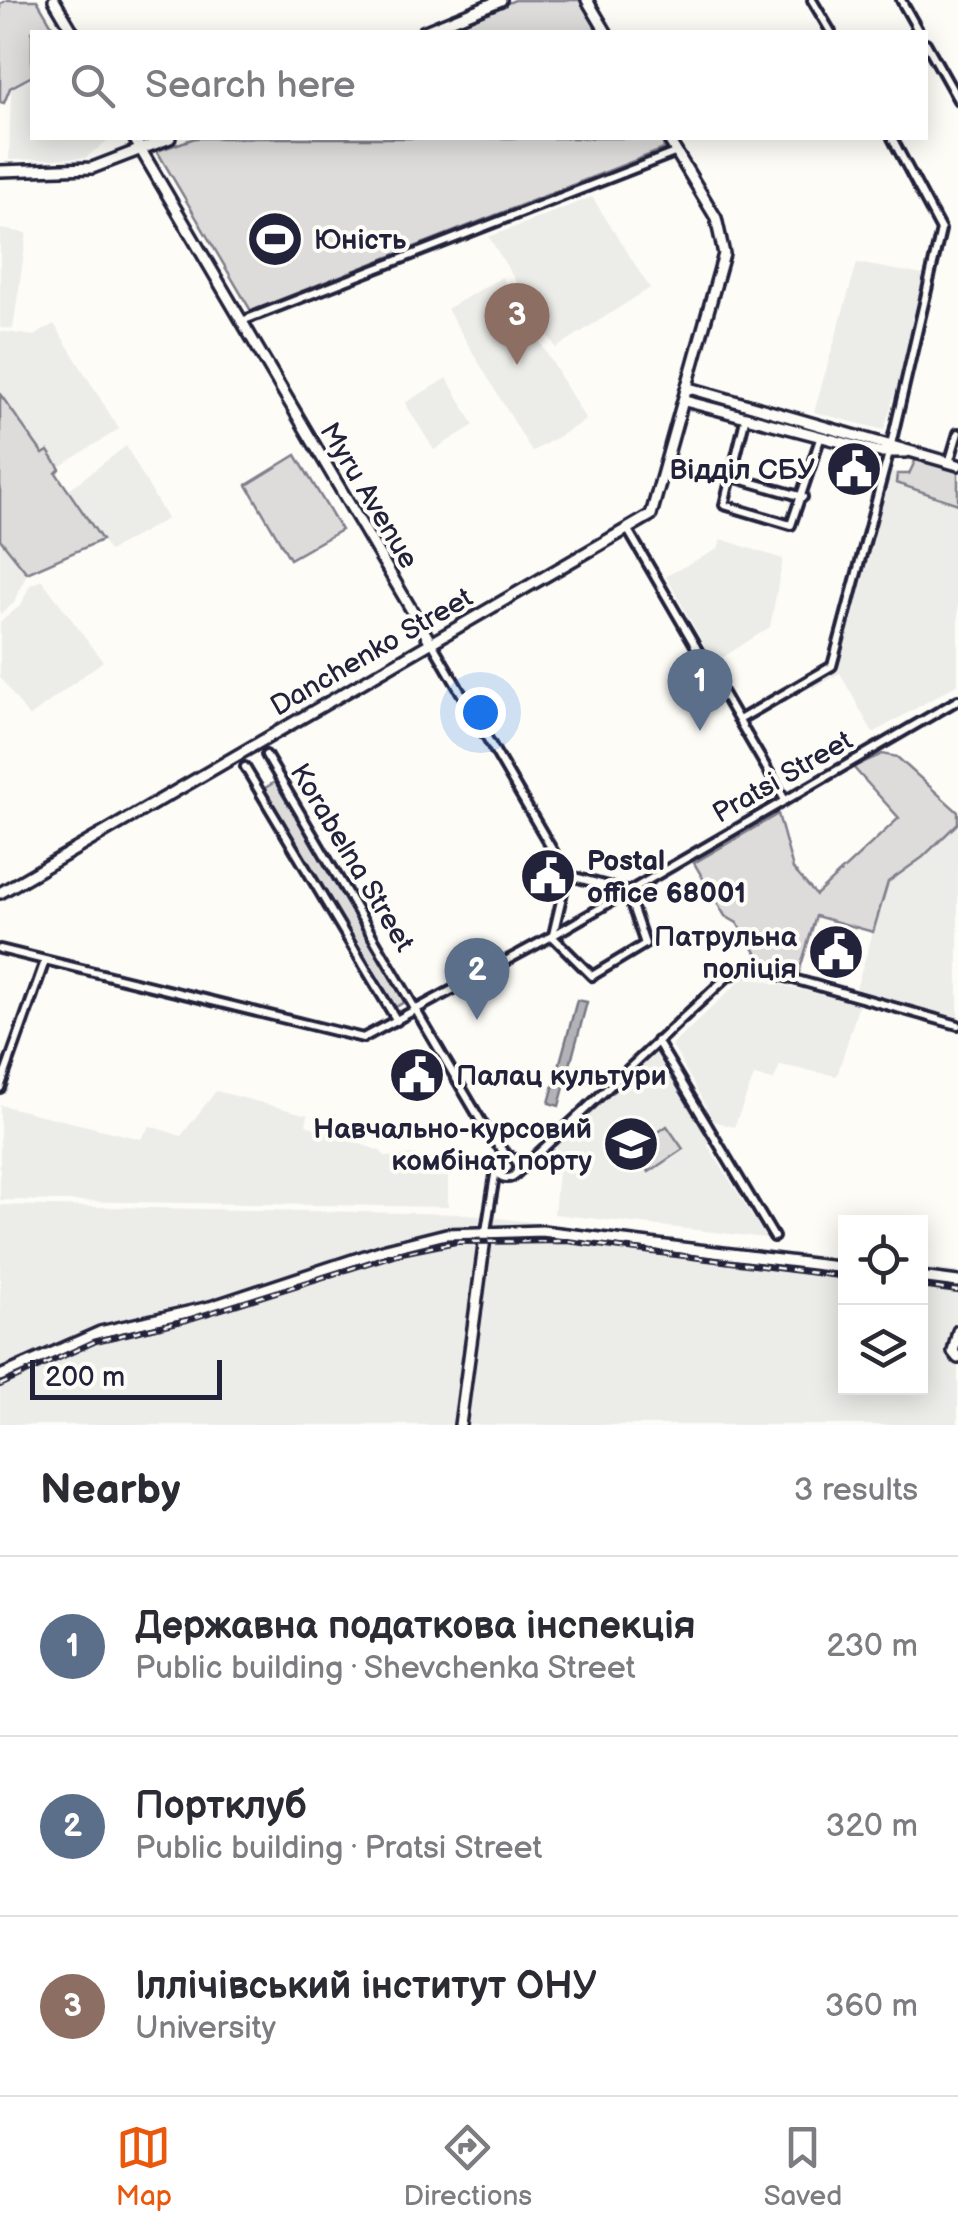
<!DOCTYPE html>
<meta charset="utf-8">
<style>
:root{--surface:#fff;--page:#f2f2f3;--text:#2b2b33;--muted:#7c7c81;--line:#e1e1e2;--accent:#ea580c}
body{margin:0;font-family:"Balsamiq Sans",sans-serif;background:var(--page);color:var(--text)}
.controls{position:absolute;right:30px;bottom:30px;display:grid;overflow:hidden;border-radius:0px;box-shadow:0 5px 25px #0003}
.controls button{width:90px;height:90px;display:grid;place-items:center;padding:0;border:0;border-bottom:2px solid var(--line);background:var(--surface);color:var(--text);font:50px sans-serif}
.scale{position:absolute;left:30px;bottom:25px;width:192px;box-sizing:border-box;padding-left:10px;border:5px solid #22223b;border-top:0;font-size:28px;line-height:35px;white-space:nowrap;color:#22223b;-webkit-text-stroke:8px #fdfcf7;paint-order:stroke}
.you{position:absolute;left:480px;top:712px;width:35px;height:35px;margin:-25px;border:8px solid #fff;border-radius:50%;background:#1a73e8;box-shadow:0 0 0 15px #1a73e833}
.badge{display:grid;place-items:center;width:65px;height:65px;border-radius:50%;background:var(--accent);color:#fff;font-size:32px;font-weight:700}
.pin{position:absolute;translate:-50% -82px;filter:drop-shadow(0 2px 5px #0008)}
.pin::after{content:'';position:absolute;top:52px;width:35px;height:30px;background:inherit;clip-path:polygon(0 0,100% 0,50% 100%)}
.list{margin:0;padding:0;list-style:none}
h2{display:flex;justify-content:space-between;align-items:center;height:130px;margin:0;padding:0 40px;font-size:42px}
h2 small{font-size:32px;font-weight:400;color:var(--muted)}
.list li{display:grid;grid-template-columns:65px 1fr auto;gap:30px;align-items:center;box-sizing:border-box;height:180px;padding:0 40px;border-top:2px solid var(--line)}
.list b{display:block;font-size:38px;white-space:nowrap}
.list p{margin:0;font-size:32px;white-space:nowrap;color:var(--muted)}
.list em{font-size:32px;font-style:normal;color:var(--muted)}
.icon{flex:none;width:55px;height:55px;fill:none;stroke:currentColor;stroke-width:2;stroke-linecap:round;stroke-linejoin:round}
.map{position:relative;flex:none;width:958px;height:1425px;overflow:hidden}
.search{position:absolute;background:var(--surface);box-shadow:0 5px 25px #0003;left:30px;right:30px;top:30px;height:110px;display:flex;align-items:center;gap:25px;box-sizing:border-box;padding:0 35px;border-radius:0px;color:var(--muted);font-size:38px}
.sheet{height:670px;background:var(--surface)}
nav{display:flex;justify-content:space-around;align-items:center;box-sizing:border-box;height:140px;border-top:2px solid var(--line);background:var(--surface);font-size:28px;color:var(--muted)}
nav a{display:grid;justify-items:center;gap:5px}
nav .on{color:var(--accent)}
.map>svg:first-child{display:block}
</style>
<div class="map">
<svg width="958" height="1425" viewBox="0 0 958 1425">
<rect width="100%" height="100%" fill="#fdfcf7"/>
<filter id="ink" filterUnits="userSpaceOnUse"><feTurbulence type="fractalNoise" baseFrequency=".01" numOctaves="2"/><feDisplacementMap in="SourceGraphic" scale="20" xChannelSelector="R" yChannelSelector="G"/><feConvolveMatrix kernelMatrix="1 2 1 2 8 2 1 2 1" color-interpolation-filters="sRGB"/></filter>
<g filter="url(#ink)">
<g fill="#ecece9">
<path d="M32,78V138H111L85,158L9,160L11,89Z"/>
<path d="M592,197L650,288L556,348L489,237Z"/>
<path d="M0,229L27,233L13,329L0,328Z"/>
<path d="M857,263L929,276L884,430L814,412Z"/>
<path d="M502,277L586,420L532,452L447,309Z"/>
<path d="M54,324L119,429L59,467L49,452L44,454L0,394V331L34,336Z"/>
<path d="M447,378L474,425L434,450L405,403Z"/>
<path d="M126,446L167,519L109,551L68,490Z"/>
<path d="M889,470L897,474L896,483L958,504V684L873,733L840,673L813,688L810,683L837,666Z"/>
<path d="M0,539L27,573L14,603L0,614Z"/>
<path d="M721,539L783,559L770,627L714,663L666,576L718,549Z"/>
<path d="M42,580L103,661L29,717L0,677V622L21,605L30,585Z"/>
<path d="M958,823V1020L856,989L888,882L923,857Z"/>
<path d="M745,976L859,1004L837,1076L780,1065L774,1080L754,1076L734,1127L714,1121L672,1045Z"/>
<path d="M658,1051L711,1139L707,1144L766,1238L554,1214L560,1151L553,1145Z"/>
<path d="M216,1091L308,1115L306,1125L380,1151L386,1157L417,1155L418,1176L448,1177V1207L0,1200V1105L141,1139L150,1126L181,1136Z"/>
<path d="M0,1205L463,1214L845,1259L846,1388H920L921,1268L958,1272V1425H0Z"/>
</g>
<g fill="#dddcdb" stroke="#807f8b" stroke-width="2.5">
<path d="M7,0H37L56,32H32V76L10,88L4,103L0,102V4Z"/>
<path d="M515,0H581L600,32H437Z"/>
<path d="M195,138H662L664,149L251,311L157,151Z"/>
<path d="M0,394L43,454L48,451L60,469L56,473L102,540L27,573L0,539Z"/>
<path d="M296,455L341,530L290,559L247,485Z"/>
<path d="M916,459L958,470V504L896,483L897,474H909Z"/>
<path d="M882,754L897,757L958,812V823L923,857L888,882L873,932L816,916L799,972L759,957L737,923L725,916L694,863L778,814L793,869L816,895L899,818L853,767Z"/>
<path d="M278,780L408,1000L392,1009L262,790Z"/>
<path d="M667,1126L683,1149L649,1172L634,1149Z"/>
</g>
<path fill="#b2b2b7" stroke="#787885" stroke-width="2.5" d="M577,1000L587,1002L559,1106L549,1103Z"/>
<g fill="none" stroke-linecap="round" stroke-linejoin="round">
<g stroke="#22223b" stroke-width="14">
<g id="street">
<path d="M812,0L831,32"/>
<path d="M901,0L919,32"/>
<path d="M926,43L958,100"/>
<path d="M242,321L677,152"/>
<path d="M746,416L724,505L791,525L821,436"/>
<path d="M949,463L958,433"/>
<path d="M729,476L803,497"/>
<path d="M628,530L785,800"/>
<path d="M432,643L567,875"/>
<path d="M739,720L832,666L889,453L941,230L892,138"/>
<path d="M266,755L491,1138L508,1156"/>
<path d="M245,767L397,1021"/>
<path d="M567,875L626,891"/>
<path d="M553,935L567,875"/>
<path d="M552,936L592,976L645,944L627,891"/>
<path d="M0,949L363,1038L552,936L958,700"/>
<path d="M657,1041L774,1237"/>
<path d="M0,1088L45,961"/>
<circle cx="507" cy="1167" r="11"/>
<path d="M516,1174L727,977L743,970H761L958,1025"/>
<path d="M486,1231L496,1169"/>
</g>
</g>
<g stroke="#22223b" stroke-width="16">
<g id="secondary">
<path d="M54,0L73,32"/>
<path d="M587,0L606,32"/>
<path d="M423,32L501,0"/>
<path d="M134,138L431,643"/>
<path d="M0,171L92,168L170,138"/>
<path d="M689,388L958,465"/>
<path d="M685,401L879,452H906"/>
<path d="M0,893L651,515L724,254L716,218L668,138"/>
<path d="M920,1277L958,1282"/>
<path d="M958,1331L953,1352L958,1358"/>
<path d="M0,1376L100,1332L210,1307L386,1249L446,1234L542,1231L846,1268"/>
<path d="M460,1425L486,1231"/>
</g>
</g>
<use href="#street" stroke="#fdfcf7" stroke-width="6"/>
<use href="#secondary" stroke="#fdfcf7" stroke-width="9"/>
<g stroke="#22223b" stroke-width="6">
<g id="rail">
<path d="M920,1286L958,1291"/>
<path d="M0,1385L96,1341L187,1320L397,1254L456,1242L567,1241L846,1277"/>
</g>
</g>
<use href="#rail" stroke="#fdfcf7" stroke-width="2.5" stroke-dasharray="8" stroke-linecap="butt"/>
</g>
</g>
<defs>
<g id="stadium-disc" transform="scale(2.875)"><circle r="9.5" fill="#22223b" stroke="#fdfcf7"/><path d="M0-5a6.5 5 0 1 0 0 10a6.5 5 0 1 0 0-10ZM-3.5-1.8h7v3.6h-7Z" fill="#fff"/></g>
<g id="civic-disc" transform="scale(2.875)"><circle r="9.5" fill="#22223b" stroke="#fdfcf7"/><path d="M-.6-6.5H3V-4.5H.6V-3L4-1V1h2V6H-6V1h2V-1L-.6-3ZM-1.2 2.5V6h2.4V2.5Z" fill="#fff"/></g>
<g id="university-disc" transform="scale(2.875)"><circle r="9.5" fill="#22223b" stroke="#fdfcf7"/><path d="M0-5L7-2L0 1L-7-2ZM-4 1L0 2.5L4 1V4Q0 6-4 4Z" fill="#fff"/></g>
</defs>
<g fill-rule="evenodd">
<use href="#stadium-disc" x="275" y="239"/>
<use href="#civic-disc" x="854" y="469"/>
<use href="#civic-disc" x="548" y="876"/>
<use href="#civic-disc" x="836" y="952"/>
<use href="#civic-disc" x="417" y="1075"/>
<use href="#university-disc" x="631" y="1144"/>
</g>
<g text-anchor="middle" stroke-width="8" stroke-linejoin="round" paint-order="stroke">
<g font-size="28" font-weight="bold" fill="#22223b" stroke="#fdfcf7" text-anchor="start">
<text x="314" y="249">Юність</text>
<text x="815" y="479" text-anchor="end">Відділ СБУ</text>
<text x="587" y="870">Postal<tspan x="587" dy="32">office 68001</tspan></text>
<text x="797" y="946" text-anchor="end">Патрульна<tspan x="797" dy="32">поліція</tspan></text>
<text x="456" y="1085">Палац культури</text>
<text x="592" y="1138" text-anchor="end">Навчально-курсовий<tspan x="592" dy="32">комбінат порту</tspan></text>
</g>
<g font-size="28" fill="#22223b" stroke="#fdfcf7">
<text transform="translate(370 495) rotate(59)" y="10">Myru Avenue</text>
<text transform="translate(371 651) rotate(-30)" y="10">Danchenko Street</text>
<text transform="translate(782 776) rotate(-30)" y="10">Pratsi Street</text>
<text transform="translate(353 857) rotate(59)" y="10">Korabelna Street</text>
</g>
</g>
</svg>
<div class="controls">
<button><svg class="icon" aria-label="locate" viewBox="0 0 24 24"><circle cx="12" cy="12" r="6"/><path d="M12 2v4M12 18v4M2 12h4M18 12h4"/></svg></button>
<button><svg class="icon" aria-label="layers" viewBox="0 0 24 24"><path d="M12 4l9 5-9 5-9-5zM3 14l9 5 9-5"/></svg></button>
</div>
<div class="scale">200 m</div>
<div class="you"></div>
<div class="pin badge" style="left:700px;top:731px;background:#5c6f8a">1</div>
<div class="pin badge" style="left:477px;top:1020px;background:#5c6f8a">2</div>
<div class="pin badge" style="left:517px;top:365px;background:#8d6e63">3</div>
<div class="search"><svg class="icon" aria-label="search" viewBox="0 0 24 24"><circle cx="10" cy="10" r="6"/><path d="M15 15l6 6"/></svg>Search here</div>
</div>
<section class="sheet">
<h2>Nearby<small>3 results</small></h2>
<ul class="list">
<li><span class="badge" style="background:#5c6f8a">1</span><div><b>Державна податкова інспекція</b><p>Public building · Shevchenka Street</p></div><em>230 m</em></li>
<li><span class="badge" style="background:#5c6f8a">2</span><div><b>Портклуб</b><p>Public building · Pratsi Street</p></div><em>320 m</em></li>
<li><span class="badge" style="background:#8d6e63">3</span><div><b>Іллічівський інститут ОНУ</b><p>University</p></div><em>360 m</em></li>
</ul>
</section>
<nav>
<a class="on"><svg class="icon" aria-label="map" viewBox="0 0 24 24"><path d="M3 6l6-2 6 2 6-2v14l-6 2-6-2-6 2zM9 4v14M15 6v14"/></svg>Map</a>
<a><svg class="icon" aria-label="directions" viewBox="0 0 24 24"><path d="M12 3l9 9-9 9-9-9zM9 14v-3h6M13 9l2 2-2 2"/></svg>Directions</a>
<a><svg class="icon" aria-label="saved" viewBox="0 0 24 24"><path d="M7 4h10v16l-5-4-5 4z"/></svg>Saved</a>
</nav>
